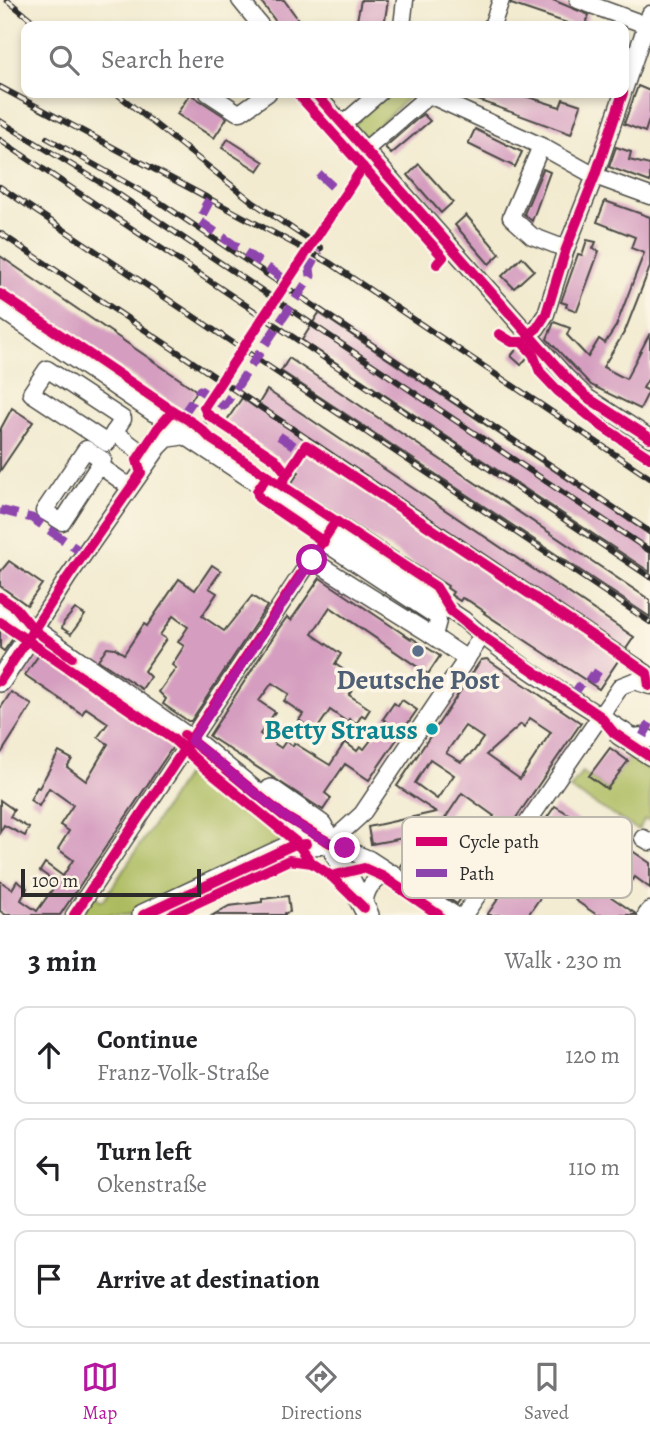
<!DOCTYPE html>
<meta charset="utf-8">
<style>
:root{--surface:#fff;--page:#f6f6f6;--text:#202124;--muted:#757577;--line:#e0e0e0;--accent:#b5179e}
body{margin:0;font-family:Alegreya,serif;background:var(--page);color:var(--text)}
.scale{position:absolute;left:21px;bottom:18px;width:180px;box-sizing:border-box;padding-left:7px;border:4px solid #2b2b2b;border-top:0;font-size:19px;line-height:24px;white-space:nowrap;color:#2b2b2b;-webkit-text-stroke:5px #fcf5e5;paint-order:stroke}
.stop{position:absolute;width:21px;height:21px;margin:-16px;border:5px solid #b5179e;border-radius:50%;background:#fff}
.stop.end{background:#b5179e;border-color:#fff;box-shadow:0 2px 7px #0008}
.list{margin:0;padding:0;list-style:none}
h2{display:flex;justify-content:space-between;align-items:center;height:91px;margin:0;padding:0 28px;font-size:30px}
h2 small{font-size:23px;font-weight:400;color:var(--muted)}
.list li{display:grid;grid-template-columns:46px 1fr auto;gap:21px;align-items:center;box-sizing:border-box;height:98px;margin:0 14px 14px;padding:0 14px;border:2px solid var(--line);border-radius:14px}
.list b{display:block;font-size:26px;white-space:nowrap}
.list p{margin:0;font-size:23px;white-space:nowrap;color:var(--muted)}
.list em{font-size:23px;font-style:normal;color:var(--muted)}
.icon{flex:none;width:38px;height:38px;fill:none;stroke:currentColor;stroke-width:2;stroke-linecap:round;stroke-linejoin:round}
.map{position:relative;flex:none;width:650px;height:915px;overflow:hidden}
.search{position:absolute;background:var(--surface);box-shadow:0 4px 10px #0003;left:21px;right:21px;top:21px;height:77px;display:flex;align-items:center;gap:18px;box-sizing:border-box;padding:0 24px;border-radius:14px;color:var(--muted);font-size:26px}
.sheet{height:427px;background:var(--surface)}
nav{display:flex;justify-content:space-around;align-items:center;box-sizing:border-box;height:98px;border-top:2px solid var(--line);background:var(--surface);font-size:19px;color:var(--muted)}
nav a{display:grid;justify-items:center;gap:4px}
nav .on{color:var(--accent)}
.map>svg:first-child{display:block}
</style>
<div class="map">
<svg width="650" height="915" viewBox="0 0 650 915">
<rect width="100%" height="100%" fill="#fcf5e5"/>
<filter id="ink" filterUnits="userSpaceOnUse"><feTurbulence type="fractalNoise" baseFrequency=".0143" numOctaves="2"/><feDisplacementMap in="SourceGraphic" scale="14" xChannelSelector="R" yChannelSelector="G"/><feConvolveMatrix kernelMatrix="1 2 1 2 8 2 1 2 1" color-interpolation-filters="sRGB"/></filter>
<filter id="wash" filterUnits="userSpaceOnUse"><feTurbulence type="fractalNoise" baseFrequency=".00686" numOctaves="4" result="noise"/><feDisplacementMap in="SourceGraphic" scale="28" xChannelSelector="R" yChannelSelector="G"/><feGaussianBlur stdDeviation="1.57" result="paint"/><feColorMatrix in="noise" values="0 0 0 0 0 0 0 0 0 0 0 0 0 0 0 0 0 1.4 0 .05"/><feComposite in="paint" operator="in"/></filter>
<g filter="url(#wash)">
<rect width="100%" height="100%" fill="#f2ebd0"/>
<g fill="#acbb5e" stroke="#6c7344" stroke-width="2">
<path d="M386,93H413L365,138L352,124Z"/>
<path d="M630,757L650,770V821L645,819L638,830L570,789L582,772L607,789Z"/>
<path d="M194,763L288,838L128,915H81L94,895L102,901L105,898Z"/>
</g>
<g id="blocks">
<g fill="#d59ec0" fill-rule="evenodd">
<path d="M260,0H284L303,26H279Z"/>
<path d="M361,0H388L384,26L356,25Z"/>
<path d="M511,0H553L589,15L585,26H576L511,4Z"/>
<path d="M638,86L650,91V117L645,132L624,124Z"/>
<path d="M459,93H516L560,107L563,99L581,105L571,134Z"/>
<path d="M190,94L227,118L214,138L177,114Z"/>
<path d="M423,114L430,121L391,154L385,147Z"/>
<path d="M475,129L522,152L515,167L468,144Z"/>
<path d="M228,139L264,162L258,171L222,148Z"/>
<path d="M616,147L631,152L629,160L650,165V182L609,167Z"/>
<path d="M419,164L453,202L441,213L408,175Z"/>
<path d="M543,169L550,172L532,221L524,214Z"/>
<path d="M605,201L650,217V267L625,331L603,367L626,379L650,333V376L643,388L649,391L640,409L591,385L547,339L554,322L570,328L567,335L588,357L599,339L605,343L616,326L644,253L631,248L635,237L597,222Z"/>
<path d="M466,215L500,254L489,264L455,225Z"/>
<path d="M587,240L596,242L593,249L599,251L577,311L566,307L567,304L561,302L578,254L582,255Z"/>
<path d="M0,256L197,391L184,411L0,288Z"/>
<path d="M522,257L534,270L514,288L502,276Z"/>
<path d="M319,313L650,535V572L302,340Z"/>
<path d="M520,345L530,354L521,365L511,356Z"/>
<path d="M289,358L650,600V617L281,371Z"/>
<path d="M267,390L634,637L599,689L484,613L485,612L469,601L462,598L460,601L451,595L453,592L447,588L448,586L291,484L299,472L225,423L242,398L256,408Z"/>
<path d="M12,408L33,422L0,471V430Z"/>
<path d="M9,561L42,584L27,605L0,586V572Z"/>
<path d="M212,565L221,571L209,588L217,593L202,616L224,631L252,596L267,606L191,721H188L163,704L166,699L159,692L176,668L172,665L184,646L178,642L188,627L173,616L160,635L166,639L144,671L150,677L142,689L98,660L107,647L115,648L124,654L144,624L147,626L179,579L195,590Z"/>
<path d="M320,578L411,639L412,638L440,656L428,674L330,607L312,634L341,654L335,664L359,680L349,695L370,709L365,717L362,715L356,724L349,719L347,722L330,710L315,732L299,720L303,714L284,701L289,694L272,683L259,701L275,712L260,734L281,748L286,741L293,746L294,743L330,765L345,742L357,751L360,747L364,749L386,721L383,719L394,703L398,706L402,700L417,710L369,780L345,764L325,793L331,798L323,810L209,736L279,628L287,617L291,620Z"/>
<path d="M75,609L85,615L71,634L62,628L64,622Z"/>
<path d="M0,628L14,637L4,651L0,648Z"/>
<path d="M41,652L174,745L60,915H6L0,911V881L12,889L17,881L27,888L21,900L37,911L57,883L40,871L45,863L63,876L73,860L58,849L69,831L60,825L73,805L49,788L39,806L30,800L37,787L39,788L59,752L72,759L67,767L86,781L108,744L98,737L108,723L86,708L82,714L25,675Z"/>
<path d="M487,659L581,723L457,904L401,866L413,848L403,838L371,844L368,827L436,812L397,786L481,660ZM530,718L551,732L520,779L486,755L521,724L524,727ZM465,726L483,738L474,751L461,762L446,753ZM430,759L454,775L437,799L415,783ZM462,793L494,816L451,878L423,859L436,841L433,839L442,827L440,826Z"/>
<path d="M11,692L32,705L0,755V709Z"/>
<path d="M610,748L628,761L607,789L589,776Z"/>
<path d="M0,800L14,810L10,817L29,828L25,836L4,825L0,832Z"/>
<path d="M555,806L618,844L619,842L650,863V888L635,877L633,880L596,850L594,852L560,831L525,883L542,895L528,915H487L507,886L502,883Z"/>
<path d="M588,881L636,914V915H597L575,900Z"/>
<path d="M288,896L290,912L285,913V915H213L229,906L262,902V899Z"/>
</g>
</g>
</g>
<g filter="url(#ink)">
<use href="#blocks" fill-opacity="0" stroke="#494844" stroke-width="2"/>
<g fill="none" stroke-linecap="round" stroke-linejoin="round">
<g stroke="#494844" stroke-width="19">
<g id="minor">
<path d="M240,0L261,26"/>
<path d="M578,0L646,25"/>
<path d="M402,26L405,0"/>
<path d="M492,26L501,0"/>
<path d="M624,90L650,14"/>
<path d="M208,93L237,112H241L268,93"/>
<path d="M315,93L566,377L588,398L650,438"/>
<path d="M425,93L541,146L595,176L650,196"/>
<path d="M342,125L379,93"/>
<path d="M541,146L511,217L532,236L566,249"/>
<path d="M365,150L429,95"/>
<path d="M0,309L153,413L167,419L178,436"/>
<path d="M528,335L537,328L546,314L566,249L595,176L623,93"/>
<path d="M47,369L123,419L107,443L31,393Z"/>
<path d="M114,432L150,459"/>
<path d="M178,436V427L181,424L187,423L200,430L202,445"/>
<path d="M99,465L103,460L86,449L44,511L62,522L99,465L130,487"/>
<path d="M312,560L430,634L435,632L438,621L436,616L324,542"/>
<path d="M34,630L68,577L159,447L167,439L185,436L464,620C515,665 576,700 633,737L643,736L650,739"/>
<path d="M430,634L467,659"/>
<path d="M618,736L650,757"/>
<path d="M643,838L650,842"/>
<path d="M364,908C365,887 373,879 393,873"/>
<path d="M74,915L330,531"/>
<path d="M455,915L369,859L330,843L362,814L482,636"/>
<path d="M464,915L621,686L634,681L650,686"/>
<path d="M646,915L650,910"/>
</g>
</g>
<g stroke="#494844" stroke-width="24">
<g id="major">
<path d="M0,607L200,747L284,816L330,843"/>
<path d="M0,681L34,630"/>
<path d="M271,790L321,825L368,915"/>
<path d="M143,915L293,845L328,843"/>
</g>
</g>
<use href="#minor" stroke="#fff" stroke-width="16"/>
<use href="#major" stroke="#fff" stroke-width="21"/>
<g stroke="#2b2b2b" stroke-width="6">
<g id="rail">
<path d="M7,0L39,26"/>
<path d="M0,87L330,263L650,478"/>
<path d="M116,93L254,203L321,248"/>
<path d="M0,121L106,186L650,551"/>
<path d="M47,138L155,199L650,532"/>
<path d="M0,140L650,577"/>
<path d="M0,187L650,622"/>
<path d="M0,233L650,668"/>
</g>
</g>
<use href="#rail" stroke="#fcf5e5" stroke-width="3.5" stroke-dasharray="10" stroke-linecap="butt"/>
<g stroke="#8e44ad" stroke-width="9" stroke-dasharray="18 9" stroke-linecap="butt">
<path d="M319,174L347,200"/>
<path d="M203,201L208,204L199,221L293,285"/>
<path d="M182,416L200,390L224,406L311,276L310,268L319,251"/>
<path d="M279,436L302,451"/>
<path d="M0,510L32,518L84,554"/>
<path d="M587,675L593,679L598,671"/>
<path d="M571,698L581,684"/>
<path d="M643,736L650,723"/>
</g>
<g stroke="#fcf5e5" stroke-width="15">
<g id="cycleway">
<path d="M297,93L443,257L437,264"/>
<path d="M315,93L566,377L588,398L650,438"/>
<path d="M0,294L173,411C187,419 200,426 211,439L436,587L451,611L482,636L600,716L614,733L650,757"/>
<path d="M499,334L512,342H522L533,354L540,372L558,391L603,427L650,458"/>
<path d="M528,335L537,328L546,314L566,249L595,176L623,93"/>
<path d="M287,474L275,459L207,414L204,407L363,167"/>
<path d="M268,475L257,491L259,498L324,542"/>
<path d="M281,484L306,445L621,655L647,673L649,686"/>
<path d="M0,597L16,608L34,630L72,657"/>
<path d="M0,622L173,739L205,768L296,842L312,863L331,876L364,908"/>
<path d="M0,681L68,577L141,473L137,460L158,428L173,411"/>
<path d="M184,735L284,816L330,843"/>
<path d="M331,876L364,868L382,876L439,915"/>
<path d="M74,915L336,521"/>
<path d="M143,915L293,845L306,844"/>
<path d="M171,915L289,860L312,863"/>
</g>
</g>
<use href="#cycleway" stroke="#d6006c" stroke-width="10"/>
</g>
</g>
<g fill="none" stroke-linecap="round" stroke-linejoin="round" filter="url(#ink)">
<path stroke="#b5179e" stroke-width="9" d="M312,560L191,741C242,777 284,828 345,848"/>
</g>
<circle fill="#5c6f8a" stroke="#fcf5e5" stroke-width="2.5" cx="418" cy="651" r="7"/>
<circle fill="#0f9aa8" stroke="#fcf5e5" stroke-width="2.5" cx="432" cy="729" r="7"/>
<g text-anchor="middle" stroke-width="7" stroke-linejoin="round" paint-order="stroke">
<g font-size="28" font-weight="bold" fill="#4e5e75" stroke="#fcf5e5">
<text x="418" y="689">Deutsche Post</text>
</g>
<g font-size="28" font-weight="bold" fill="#0d838f" stroke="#fcf5e5" text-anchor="end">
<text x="418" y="739">Betty Strauss</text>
</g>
</g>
<rect x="402" y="817" width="230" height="81" rx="10" fill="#fcf5e5" stroke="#bdb8ad" stroke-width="2"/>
<rect x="416" y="837" width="31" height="9" fill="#d6006c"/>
<rect x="416" y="869" width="31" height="8" fill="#8e44ad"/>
<g font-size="19" fill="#2b2b2b">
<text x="459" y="848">Cycle path</text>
<text x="459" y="880">Path</text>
</g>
</svg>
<div class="scale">100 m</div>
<div class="stop" style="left:312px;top:560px"></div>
<div class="stop end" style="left:345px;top:848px"></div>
<div class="search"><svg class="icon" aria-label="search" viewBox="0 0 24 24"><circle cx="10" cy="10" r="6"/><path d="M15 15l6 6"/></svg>Search here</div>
</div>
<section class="sheet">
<h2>3 min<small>Walk · 230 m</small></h2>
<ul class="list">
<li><svg class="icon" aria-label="ahead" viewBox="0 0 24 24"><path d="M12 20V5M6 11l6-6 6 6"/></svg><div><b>Continue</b><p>Franz-Volk-Straße</p></div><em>120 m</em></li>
<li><svg class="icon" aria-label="left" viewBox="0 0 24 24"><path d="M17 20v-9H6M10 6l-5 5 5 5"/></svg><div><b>Turn left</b><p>Okenstraße</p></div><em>110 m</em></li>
<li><svg class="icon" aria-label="arrive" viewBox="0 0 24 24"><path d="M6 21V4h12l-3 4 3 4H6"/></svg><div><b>Arrive at destination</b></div></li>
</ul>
</section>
<nav>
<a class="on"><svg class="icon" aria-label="map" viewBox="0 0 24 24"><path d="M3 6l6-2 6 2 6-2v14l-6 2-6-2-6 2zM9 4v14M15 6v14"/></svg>Map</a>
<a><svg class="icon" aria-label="directions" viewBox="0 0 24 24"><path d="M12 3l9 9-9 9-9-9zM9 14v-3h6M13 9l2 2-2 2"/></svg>Directions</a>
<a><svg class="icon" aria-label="saved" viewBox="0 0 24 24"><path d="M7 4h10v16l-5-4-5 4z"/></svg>Saved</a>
</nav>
